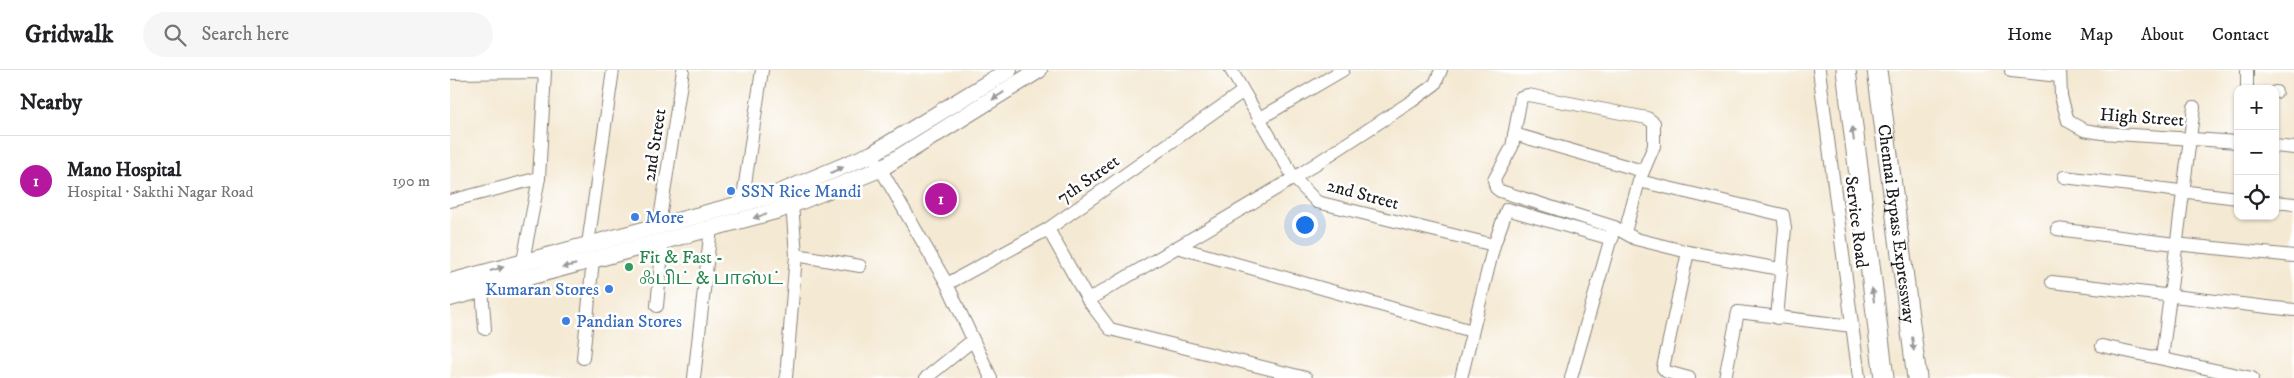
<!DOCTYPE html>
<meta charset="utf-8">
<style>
:root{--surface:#fff;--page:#f6f6f6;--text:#202124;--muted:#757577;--line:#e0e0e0;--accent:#b5179e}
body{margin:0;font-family:"IM FELL DW Pica","Noto Serif Tamil",serif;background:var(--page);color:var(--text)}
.controls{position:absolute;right:15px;top:15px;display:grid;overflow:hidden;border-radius:10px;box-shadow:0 1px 4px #0004}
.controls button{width:45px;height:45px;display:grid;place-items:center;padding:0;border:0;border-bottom:1px solid var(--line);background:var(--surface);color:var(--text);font:25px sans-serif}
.you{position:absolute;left:854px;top:154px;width:18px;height:18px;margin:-12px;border:4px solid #fff;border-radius:50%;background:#1a73e8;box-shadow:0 0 0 8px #1a73e833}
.badge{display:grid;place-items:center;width:32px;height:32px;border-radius:50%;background:var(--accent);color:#fff;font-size:16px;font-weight:700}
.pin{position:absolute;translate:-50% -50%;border:2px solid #fff;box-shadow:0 1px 5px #0006}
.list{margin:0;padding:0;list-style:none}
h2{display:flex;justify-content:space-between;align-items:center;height:65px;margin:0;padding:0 20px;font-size:21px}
h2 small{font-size:16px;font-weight:400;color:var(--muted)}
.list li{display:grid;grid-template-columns:32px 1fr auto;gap:15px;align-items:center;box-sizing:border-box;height:90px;padding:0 20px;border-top:1px solid var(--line)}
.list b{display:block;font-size:19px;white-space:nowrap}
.list p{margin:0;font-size:16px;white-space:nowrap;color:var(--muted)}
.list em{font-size:16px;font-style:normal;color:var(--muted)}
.icon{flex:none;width:28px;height:28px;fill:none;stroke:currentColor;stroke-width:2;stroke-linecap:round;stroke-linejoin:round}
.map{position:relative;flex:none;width:1844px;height:308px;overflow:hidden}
header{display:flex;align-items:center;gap:30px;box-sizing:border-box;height:70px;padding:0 25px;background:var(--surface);border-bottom:1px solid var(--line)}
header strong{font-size:24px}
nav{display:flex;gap:28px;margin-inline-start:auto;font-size:18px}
.search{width:350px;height:45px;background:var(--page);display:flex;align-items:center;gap:12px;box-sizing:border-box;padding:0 18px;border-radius:28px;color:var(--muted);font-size:19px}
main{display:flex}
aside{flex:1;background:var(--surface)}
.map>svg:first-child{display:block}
</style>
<header>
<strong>Gridwalk</strong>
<div class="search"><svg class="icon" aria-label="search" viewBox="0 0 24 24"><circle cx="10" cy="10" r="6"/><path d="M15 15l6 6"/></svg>Search here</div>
<nav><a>Home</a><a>Map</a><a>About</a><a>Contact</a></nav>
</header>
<main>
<aside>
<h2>Nearby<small></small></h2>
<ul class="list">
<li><span class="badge">1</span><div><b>Mano Hospital</b><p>Hospital · Sakthi Nagar Road</p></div><em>190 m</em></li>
</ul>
</aside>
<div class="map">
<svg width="1844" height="308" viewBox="0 0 1844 308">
<rect width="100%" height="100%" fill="#fff"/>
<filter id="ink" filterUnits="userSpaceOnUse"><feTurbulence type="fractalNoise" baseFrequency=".02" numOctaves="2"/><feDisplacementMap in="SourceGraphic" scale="10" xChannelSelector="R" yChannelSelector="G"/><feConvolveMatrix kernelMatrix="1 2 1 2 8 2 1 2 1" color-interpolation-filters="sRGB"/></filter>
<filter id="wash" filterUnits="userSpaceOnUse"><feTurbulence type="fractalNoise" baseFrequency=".0096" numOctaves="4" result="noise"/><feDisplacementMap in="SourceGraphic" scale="20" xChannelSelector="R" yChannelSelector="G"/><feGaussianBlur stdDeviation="1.12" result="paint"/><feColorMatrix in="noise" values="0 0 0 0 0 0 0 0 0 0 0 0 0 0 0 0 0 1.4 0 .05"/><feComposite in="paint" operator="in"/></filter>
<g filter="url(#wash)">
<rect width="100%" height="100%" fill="#f4e9d3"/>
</g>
<g filter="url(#ink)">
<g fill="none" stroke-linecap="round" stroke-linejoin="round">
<g stroke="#888278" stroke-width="14">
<g id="minor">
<path d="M781,0L844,108L867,132L1044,175"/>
<path d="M1369,0L1409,308"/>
<path d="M1610,0L1611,26L1618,51L1634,60L1652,63L1788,72"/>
<path d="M1561,1L1609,6"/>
<path d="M0,3L95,2L89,108L73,191"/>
<path d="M1797,19V0"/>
<path d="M1825,22H1826"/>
<path d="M809,49L893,0"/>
<path d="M1064,64L1193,101"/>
<path d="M1825,76L1844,78"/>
<path d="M426,91L497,214L541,308"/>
<path d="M1614,107L1788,128"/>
<path d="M0,131L89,108"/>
<path d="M1825,132L1844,134"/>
<path d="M292,134L312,0"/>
<path d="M209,155L233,0"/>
<path d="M1164,157L1050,121L1046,118L1044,110L1062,77L1071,27L1078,25L1197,48L1204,53V76L1189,111L1333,145L1335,158L1327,248"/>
<path d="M598,159L638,230L660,259L856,308"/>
<path d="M1607,159L1725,174L1844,186"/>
<path d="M1175,162L1189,111"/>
<path d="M138,174L163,0"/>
<path d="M727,177L1022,261"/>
<path d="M1238,182L1330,199"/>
<path d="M346,185L410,196"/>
<path d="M1602,212L1844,240"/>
<path d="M497,214L598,159L792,22"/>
<path d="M32,219L35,259"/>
<path d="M638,230L844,108L962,31L985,14L991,0"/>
<path d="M207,236L213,171"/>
<path d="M1652,276L1802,308"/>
<path d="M133,288L143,190"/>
<path d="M1712,288L1744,37"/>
<path d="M244,308L261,158"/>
<path d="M336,308L346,185L342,134"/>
<path d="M476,308L523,270"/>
<path d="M1011,308L1044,175L1057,139L1162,169"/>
<path d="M1121,308L1164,157L1186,169L1238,182L1213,298L1217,302L1239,308"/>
<path d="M1275,308L1288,242L1402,256"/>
</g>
</g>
<g stroke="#888278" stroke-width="18">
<g id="major">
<path d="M0,212L324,125L422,84L559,0"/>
<path d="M0,228L329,140L430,99L589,0"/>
</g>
</g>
<g stroke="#888278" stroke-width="21">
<g id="highway">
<path d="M1396,0L1434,308"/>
<path id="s1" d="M1427,0L1467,308"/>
</g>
</g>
<use href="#minor" stroke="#fff" stroke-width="12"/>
<use href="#major" stroke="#fff" stroke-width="16"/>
<use href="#highway" stroke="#fff" stroke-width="19"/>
</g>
<defs><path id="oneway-solid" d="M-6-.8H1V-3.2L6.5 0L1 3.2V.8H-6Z" transform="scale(1.25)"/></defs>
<g fill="#999">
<use href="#oneway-solid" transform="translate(548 26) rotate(147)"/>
<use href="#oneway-solid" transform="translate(1403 64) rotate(-97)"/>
<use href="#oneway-solid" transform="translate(387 100) rotate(-24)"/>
<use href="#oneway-solid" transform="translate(310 146) rotate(163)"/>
<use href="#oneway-solid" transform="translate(119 196) rotate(166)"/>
<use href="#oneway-solid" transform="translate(47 199) rotate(-16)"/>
<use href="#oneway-solid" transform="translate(1423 225) rotate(-98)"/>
<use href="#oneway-solid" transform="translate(1463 274) rotate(83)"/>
</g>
</g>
<g fill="#3f7fe0" stroke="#fff" stroke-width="2">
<circle cx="281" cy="121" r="5"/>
<circle cx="185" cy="147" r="5"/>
<circle cx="159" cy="219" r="5"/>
<circle cx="116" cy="251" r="5"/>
</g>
<circle fill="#2e9e5b" stroke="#fff" stroke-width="2" cx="179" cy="197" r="5"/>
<g text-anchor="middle" stroke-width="5" stroke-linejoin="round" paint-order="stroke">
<g font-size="18" fill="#1c1c1c" stroke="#fff">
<text transform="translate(1692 47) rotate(4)" y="6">High Street</text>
<text transform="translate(204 75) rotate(-81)" y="6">2nd Street</text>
<text transform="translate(638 109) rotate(-35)" y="6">7th Street</text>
<text transform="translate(913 124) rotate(15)" y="6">2nd Street</text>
<text transform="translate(1407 152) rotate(83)" y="6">Service Road</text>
<text dy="6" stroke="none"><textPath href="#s1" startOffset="155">Chennai Bypass Expressway</textPath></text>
</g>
<g font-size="18" fill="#366cbe" stroke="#fff" text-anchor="start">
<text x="291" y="127">SSN Rice Mandi</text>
<text x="195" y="153">More</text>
<text x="149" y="225" text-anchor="end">Kumaran Stores</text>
<text x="126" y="257">Pandian Stores</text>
</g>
<g font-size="18" fill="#27864d" stroke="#fff" text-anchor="start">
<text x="189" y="193">Fit &amp; Fast -<tspan x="189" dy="21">ஃபிட் &amp; பாஸ்ட்</tspan></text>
</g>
</g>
</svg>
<div class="controls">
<button>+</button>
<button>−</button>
<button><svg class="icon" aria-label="locate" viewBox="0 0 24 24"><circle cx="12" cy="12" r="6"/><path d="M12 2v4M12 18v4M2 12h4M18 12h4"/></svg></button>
</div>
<div class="you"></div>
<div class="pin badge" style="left:491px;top:129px">1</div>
</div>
</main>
